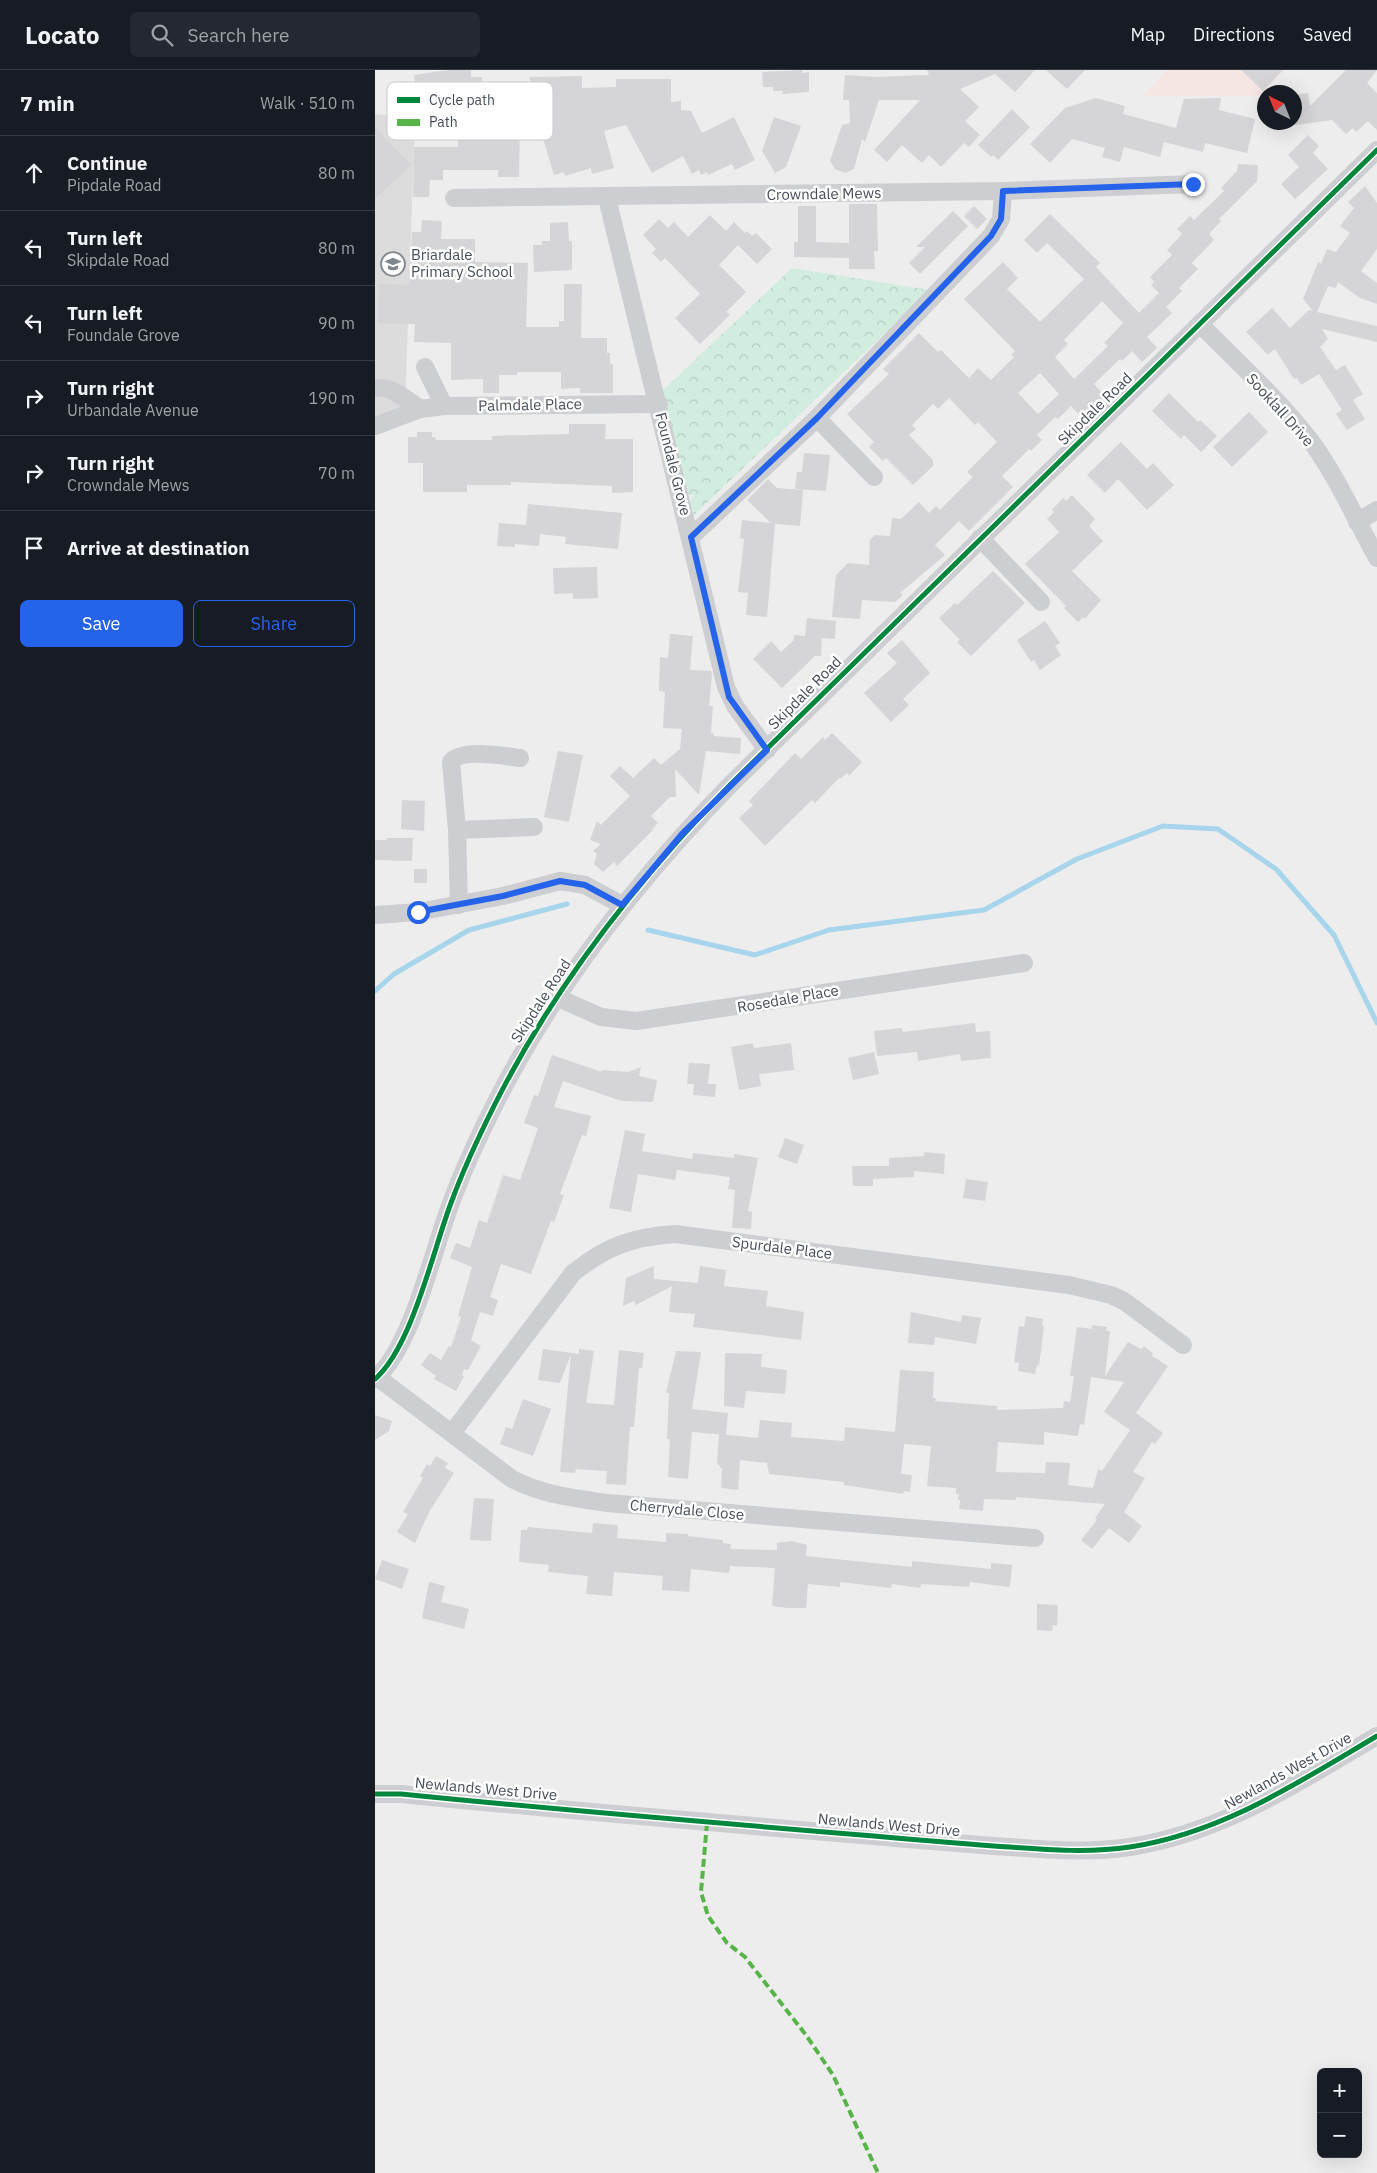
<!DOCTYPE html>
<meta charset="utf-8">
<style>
:root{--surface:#171b24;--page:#242831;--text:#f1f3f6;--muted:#9ea1a6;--line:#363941;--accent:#2563eb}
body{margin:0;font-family:"IBM Plex Sans",sans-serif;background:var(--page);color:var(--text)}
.controls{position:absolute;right:15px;bottom:15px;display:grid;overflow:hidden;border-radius:8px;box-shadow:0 5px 20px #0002}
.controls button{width:45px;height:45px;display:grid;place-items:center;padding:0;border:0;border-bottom:1px solid var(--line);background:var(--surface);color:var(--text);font:25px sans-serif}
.compass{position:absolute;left:882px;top:15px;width:45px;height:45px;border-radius:50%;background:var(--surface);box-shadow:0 5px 20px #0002;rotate:317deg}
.stop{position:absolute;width:15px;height:15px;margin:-11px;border:4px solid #2563eb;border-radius:50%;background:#fff}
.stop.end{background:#2563eb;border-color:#fff;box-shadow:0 1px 5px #0008}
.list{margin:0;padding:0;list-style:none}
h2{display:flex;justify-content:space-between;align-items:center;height:65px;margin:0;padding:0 20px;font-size:21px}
h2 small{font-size:16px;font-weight:400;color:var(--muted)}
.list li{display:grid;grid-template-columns:32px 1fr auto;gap:15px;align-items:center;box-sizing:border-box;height:75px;padding:0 20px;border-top:1px solid var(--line)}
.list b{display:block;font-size:19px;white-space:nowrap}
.list p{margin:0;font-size:16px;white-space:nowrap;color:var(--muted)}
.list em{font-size:16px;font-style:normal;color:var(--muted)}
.actions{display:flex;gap:10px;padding:15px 20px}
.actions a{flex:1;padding:11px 0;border:1px solid var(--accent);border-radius:8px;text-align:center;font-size:18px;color:var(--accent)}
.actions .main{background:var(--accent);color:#fff}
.icon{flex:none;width:28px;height:28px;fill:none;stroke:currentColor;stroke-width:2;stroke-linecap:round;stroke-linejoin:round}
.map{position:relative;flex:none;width:1002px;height:2103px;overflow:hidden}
header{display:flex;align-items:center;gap:30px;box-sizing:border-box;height:70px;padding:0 25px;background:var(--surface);border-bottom:1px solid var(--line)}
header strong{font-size:24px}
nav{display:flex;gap:28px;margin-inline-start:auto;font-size:18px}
.search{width:350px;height:45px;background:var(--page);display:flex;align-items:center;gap:12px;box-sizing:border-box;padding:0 18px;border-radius:8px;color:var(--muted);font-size:19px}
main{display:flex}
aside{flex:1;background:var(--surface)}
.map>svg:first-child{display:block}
</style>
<header>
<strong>Locato</strong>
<div class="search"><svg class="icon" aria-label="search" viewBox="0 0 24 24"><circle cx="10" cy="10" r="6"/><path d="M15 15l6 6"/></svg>Search here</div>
<nav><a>Map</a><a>Directions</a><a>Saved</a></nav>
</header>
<main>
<aside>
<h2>7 min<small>Walk · 510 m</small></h2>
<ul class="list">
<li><svg class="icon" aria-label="ahead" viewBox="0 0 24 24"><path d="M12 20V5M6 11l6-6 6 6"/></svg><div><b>Continue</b><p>Pipdale Road</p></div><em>80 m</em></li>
<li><svg class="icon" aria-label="left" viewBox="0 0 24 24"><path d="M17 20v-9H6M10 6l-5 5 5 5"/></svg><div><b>Turn left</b><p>Skipdale Road</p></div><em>80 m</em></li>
<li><svg class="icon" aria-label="left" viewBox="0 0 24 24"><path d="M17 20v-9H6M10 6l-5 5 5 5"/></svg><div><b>Turn left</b><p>Foundale Grove</p></div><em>90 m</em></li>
<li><svg class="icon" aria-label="right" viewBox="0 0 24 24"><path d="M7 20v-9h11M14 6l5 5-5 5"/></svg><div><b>Turn right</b><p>Urbandale Avenue</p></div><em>190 m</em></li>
<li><svg class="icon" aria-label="right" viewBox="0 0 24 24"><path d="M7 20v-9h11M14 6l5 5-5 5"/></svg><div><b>Turn right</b><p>Crowndale Mews</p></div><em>70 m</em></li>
<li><svg class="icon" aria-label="arrive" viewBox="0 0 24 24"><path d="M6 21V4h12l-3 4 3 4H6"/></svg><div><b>Arrive at destination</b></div></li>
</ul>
<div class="actions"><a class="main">Save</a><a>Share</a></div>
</aside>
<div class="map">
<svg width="1002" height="2103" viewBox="0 0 1002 2103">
<defs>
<pattern id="park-crowns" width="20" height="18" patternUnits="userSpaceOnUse" patternTransform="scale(1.25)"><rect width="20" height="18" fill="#d1eddf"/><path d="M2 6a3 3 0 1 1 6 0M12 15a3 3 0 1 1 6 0" fill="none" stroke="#b5cdc2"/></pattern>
</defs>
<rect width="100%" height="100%" fill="#eeeded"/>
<path fill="#dcdcdd" d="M0,44L40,48L30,340L0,347Z"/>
<path fill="#f5e6e4" d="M792,0H909L885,26H767Z"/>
<path fill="url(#park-crowns)" d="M417,198L555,220L318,446L319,440L313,437L319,425H306L285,323Z"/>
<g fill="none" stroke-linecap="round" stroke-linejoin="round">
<g stroke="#a7d5eb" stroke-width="5">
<path d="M273,860L380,885L454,860L609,840L702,789L788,756L843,759L901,799L959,865L1002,953"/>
<path d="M0,921L19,904L94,860L192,834"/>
</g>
</g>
<g fill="#d5d5d7" fill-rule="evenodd">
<path d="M73,0H96V7H107V47L145,48L144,107H123V100H68V110H55L54,127H38L39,77H83L84,40L49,45L47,34H43L39,5Z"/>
<path d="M427,0V3L434,2V22L407,24L408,21H398V17H388L387,2Z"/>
<path d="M552,0H660L640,22L620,4L585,19L604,37L590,51L605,65L594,77L589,73L566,97L554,85L547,93L527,75L512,92L499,80L545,30H504L490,72L487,69L479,99L470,103L460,99L455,91L467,55L475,53L474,30H468L470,5L502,7L554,5Z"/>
<path d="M671,0H710L692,19Z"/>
<path d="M866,0H908L888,21Z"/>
<path d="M971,0H1002L992,13L1002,23V60L993,51L981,62L978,58L971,64L957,50L914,56L920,52V25L933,23L935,36Z"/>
<path d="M207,6V18L241,17V9H296V32L306,31V40L316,41L327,63L359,47L380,90L360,100L357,94L333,105L332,102L326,105L324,100L317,104L308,86L277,103L251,55L229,61L239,98L217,104L216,98L190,106L189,102L179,105L155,26V7Z"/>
<path d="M721,28L750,36L748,44L801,58L809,29L846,28L844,40L880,49L872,83L830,73L828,82L789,72L785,87L749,77L745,92L727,87L730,78L697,69L675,93L655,74L690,38Z"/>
<path d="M637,39L655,57L623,90L618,85L616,87L603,75Z"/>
<path d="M399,47L426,56L411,97L400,103L387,81Z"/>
<path d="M0,57L36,95L0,129Z"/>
<path d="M933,65L944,76L938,83L953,99L920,129L906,114L924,97L913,85Z"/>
<path d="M863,94L883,95L882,111L844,149L846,151L834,164L839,170L817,193L823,199L804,218L807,221L791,237L797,243L772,267L782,278L767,292L757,281L747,291L745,289L719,314L731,327L708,349L696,336L683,349L680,347L662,365L667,370L656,381L654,379L627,406L638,417L594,461L584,451L560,475L570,485L525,523L528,525L520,532L487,530L485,549L457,547L461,505L473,493L494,495L495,470L500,465L515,466L517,448L526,449L544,432L554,443L561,436L565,440L598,407L592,402L622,372L603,352L600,355L574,328L563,339L558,334L537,355L541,359L534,365L558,390V396L538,415L511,388L508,391L494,377L499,372L472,344L514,304L508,299L544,263L563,282L566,280L594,308L603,298L616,310L639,287L636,285L640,281L589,229L628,192L643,208L632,219L665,252L709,209L672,173L662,183L649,170L675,144L725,193L721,197L764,243L784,223L776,215L779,212L775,207L797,185L792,180L807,164L802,159L815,146L819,150L849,121L846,118L862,101ZM727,231L748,253L729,273L733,276L699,309L680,287L693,274L689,270ZM665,303L684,324L663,344L643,323Z"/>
<path d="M990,116L1002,133V179L986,201L1002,213V234L985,228L963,212L961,218L953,216L942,242L1002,256V272L947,259L953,269L945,277L961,300L970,295L988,324L978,330L990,349L972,360L961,344L967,340L944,304L926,315L922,308L919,309L900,279L893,285L871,262L897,238L915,258L934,240L938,241L928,229L943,192L946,194L952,179L961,182L975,163L965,156L979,138L973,132Z"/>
<path d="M474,134H502L503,181H499L500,199H474V188L419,187V172H423V136H441V172L474,173Z"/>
<path d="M599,136L612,149L602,159L589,146Z"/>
<path d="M578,141L593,156L545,204L534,193L550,177H541Z"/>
<path d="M335,145L351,161L359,152L370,163L372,161L377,166L381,163L397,179L382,194L363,175L344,195L371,222L351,242L355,245L325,274L300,248L325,224L290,188L286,192L277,183L281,179L268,165L284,149L293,158L299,152L313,167Z"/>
<path d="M47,150L67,151L66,169H100V192L153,193L151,257H184V251H189V214H207L206,268H232V283H235V294H238V323H205V318L186,319V302H142V305H124V323H108V309L76,310V273L39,272L40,254L3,253L4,214L34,215L37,162H46Z"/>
<path d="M193,152L194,171H197V200L159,202L158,175H167V171H175V153Z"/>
<path d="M794,323L823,352L825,350L842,366L826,382L809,365L806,369L777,341Z"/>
<path d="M874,342L893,362L857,397L838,377Z"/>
<path d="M194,354H231L230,369H258V422L237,423V416L136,412V415H92V422H48V393H33V367H42V362H57V367H60L61,370H117V366L194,364Z"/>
<path d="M746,372L772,399L778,393L799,415L772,440L743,409L730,423L712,405Z"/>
<path d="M429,383L455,385L451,421L420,419L422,402H427Z"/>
<path d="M393,409L402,418L428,420L425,456L400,454L392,547L371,545L373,523L363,522L369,469L365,468L367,450L396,453L372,430Z"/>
<path d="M697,425L720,449L714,456L728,471L697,501L726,530L710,549L708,547L703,552L689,538L691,536L650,494L684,462L672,449L679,442L677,440L688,428L691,431Z"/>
<path d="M153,434L247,443L243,479L190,474L191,467L165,464L164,476L140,474V477L122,476L124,453L151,455Z"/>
<path d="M222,497L223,528L198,529V523L179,524L178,498Z"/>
<path d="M618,501L650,533L596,586L582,572L585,570L564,548L580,533L582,535Z"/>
<path d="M432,548L461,551L460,569L447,568L446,586H440L407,618L378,589L396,571L406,582L419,570V565L430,566Z"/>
<path d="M670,551L685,573L680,576L686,585L665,600L659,590L656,592L642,570Z"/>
<path d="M295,564L318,566L315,600L336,601L337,604L334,636H338L336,663L339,664V666L366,668L365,684L331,681L324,725L300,699L301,727H295L276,746L283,753L277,759L278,760L242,796L239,792L228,802L219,794L222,784L218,781L226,774L215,770L222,751L226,755L255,726L235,706L245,696L258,708L279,688L286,695L305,679L307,659L288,658L290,622L284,621L285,587L293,588Z"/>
<path d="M527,570L555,603L528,629L534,635L516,652L489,623L522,593L512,583Z"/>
<path d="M457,663L487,692L474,706L472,703L465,709L464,708L440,733L437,730L390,776L364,748L378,735L374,731L420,683L426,689L448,667L450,670Z"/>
<path d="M183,681L208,685L194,752L169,747Z"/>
<path d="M27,730L50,731L49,761L26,759Z"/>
<path d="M12,768H38L37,791L0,790V770H12Z"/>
<rect x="39" y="799" width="13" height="14"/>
<path d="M600,953L601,962L615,961L616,988L586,991L585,984L543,991L542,982L502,986L499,961L527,958L528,962Z"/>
<path d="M378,973L379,978L416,973L419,1000L384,1004L386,1016L364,1020L356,977Z"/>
<path d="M499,982L504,1004L478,1010L473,988Z"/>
<path d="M177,985L227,1002V1000L253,1002L266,997L264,1006L282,1010L278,1032L247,1031L188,1011L179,1037L216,1046L211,1066L207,1065L185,1124L189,1125L179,1152L176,1151L156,1204L126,1194L115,1227L123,1230L118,1246L105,1242L96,1270L106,1276L93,1300L89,1299L87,1305L89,1306L81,1321L59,1309L61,1306L46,1295L55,1283L66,1290L74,1276L76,1277L86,1247L83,1246L97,1197L75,1188L81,1173L95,1178L104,1150L112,1153L128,1105L145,1110L163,1058L149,1053L159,1025L163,1026Z"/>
<path d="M314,993L335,994L333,1014H341L340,1027L318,1025L319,1014H312Z"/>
<path d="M250,1060L270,1064L267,1081L317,1089L318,1083L359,1088V1084L383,1088L373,1141L377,1142L376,1159L357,1158L360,1120L353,1119L355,1107L302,1100L300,1110L263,1104L256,1142L234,1138Z"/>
<path d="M410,1068L429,1075L422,1094L403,1087Z"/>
<path d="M549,1082L570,1084L569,1104L539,1101V1107L498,1109V1116H478L477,1096H514V1088L549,1086Z"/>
<path d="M591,1109L613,1112L610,1131L588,1128Z"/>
<path d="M279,1196V1209L323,1213L325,1196L351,1200L349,1216L393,1221L391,1236L429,1242L426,1270L318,1257L320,1244L294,1242L297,1216L261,1235L259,1231L248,1236L251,1208Z"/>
<path d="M536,1242L586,1252L587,1245L606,1248L601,1274L560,1267L559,1275L533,1273Z"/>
<path d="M651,1246L668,1249L667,1255L669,1256L664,1296L662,1295L660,1304L643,1301L644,1293L639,1292L644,1256L649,1257Z"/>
<path d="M717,1255L732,1257L731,1261H735L730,1306L753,1272L766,1279L769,1276L778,1283L777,1286L793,1296L761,1343L788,1363L780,1374L777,1372L758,1402L770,1408L749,1442L767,1456L754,1473L734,1458L717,1479L706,1470L722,1450L720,1448L730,1434L641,1427V1430L609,1429L608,1441L584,1439L585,1430H583L584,1424H581V1418L552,1416L556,1376L529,1374L526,1404L537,1405L535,1422L529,1421L528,1424L469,1415V1412L394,1404L392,1393L365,1390L363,1420L346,1418L347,1399L342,1393L344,1364L383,1368L385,1350L417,1353L416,1367L469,1371L470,1357L520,1362L525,1300L559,1302L558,1328H561L560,1331L622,1336V1340L688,1338L689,1331L695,1332L699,1306H695L702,1257L717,1259ZM716,1307L749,1312L729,1342L755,1360L727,1401L723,1399L718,1418L693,1415L695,1393L671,1392L670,1403L621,1402L623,1372L669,1375V1362L703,1366L705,1354L709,1355Z"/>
<path d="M168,1279L204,1284V1279L219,1281L211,1333L239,1335L244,1280L269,1283L267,1298H264L259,1357H255L251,1415L231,1414L232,1401L201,1399L200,1403L185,1402L196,1284L185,1313L163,1310Z"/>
<path d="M301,1281L326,1282L317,1339L353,1343L351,1365L317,1362L313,1409L293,1407L295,1369H292L294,1323H291Z"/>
<path d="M350,1283L387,1284L386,1297L412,1300L410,1324L371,1321L369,1338L349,1336Z"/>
<path d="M148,1329L176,1339L158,1386L125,1374L131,1357L137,1359Z"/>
<path d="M0,1345L17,1351L14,1361L0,1370Z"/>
<path d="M61,1386L73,1393L70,1398L79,1403L54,1442L40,1473L22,1462L33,1444L28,1442L48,1408L45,1406L52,1394L55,1396Z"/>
<path d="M99,1428L119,1429L116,1471L95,1470Z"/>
<path d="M218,1453L243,1455L242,1468L291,1472V1463L313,1464V1466L348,1470V1473L356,1474L355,1479L402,1480V1473L417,1471L432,1475L431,1486L537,1497V1491L616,1499V1493L637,1495L635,1517L595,1512L594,1517L546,1514L545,1518L517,1514L516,1518L465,1512V1517L433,1514L431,1538H413L397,1536L400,1498L355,1496L354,1503L316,1499L314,1522L287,1520L288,1506L239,1502L237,1526L211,1524L213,1506L173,1502L174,1495L144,1492L146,1460H152L153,1457L217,1463Z"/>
<path d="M7,1490L34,1499L27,1519L0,1509Z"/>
<path d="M54,1512L70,1516L66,1532L94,1539L89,1559L47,1548Z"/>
<path d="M662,1534L683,1535L682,1556L678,1555L677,1561L662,1560Z"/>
</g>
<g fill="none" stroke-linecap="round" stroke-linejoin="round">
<g stroke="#ccced1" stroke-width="18">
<path d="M79,128L628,121L818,114"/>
<path d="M232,128L351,617L360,636L392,680"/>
<path d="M825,254C863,293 905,330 938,374C963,409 981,450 1002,488"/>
<path d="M50,297L69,336L284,334"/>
<path d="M0,318C16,316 33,330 45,339"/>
<path d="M442,348L499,407"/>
<path d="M0,356L45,339L69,336"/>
<path d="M982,452L1002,440"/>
<path d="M316,467L442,348L616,166L626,149L628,121"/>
<path d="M605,468L666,532"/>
<path d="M82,760L159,757"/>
<path d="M84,835L82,760L76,692C86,678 130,686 145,688"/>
<path d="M0,845L43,842L128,826L185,811L210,815L247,835"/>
<path d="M181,927L226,947L261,951L649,893"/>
<path d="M2,1307L137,1409C168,1425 198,1428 232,1433L660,1468"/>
<path d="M0,1309C37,1277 58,1180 76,1133C88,1100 103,1068 119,1036C179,916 262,810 356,714L1002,80"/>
<path d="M77,1363L198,1203C232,1176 257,1167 300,1164L694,1215L736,1225L749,1231L808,1275"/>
<path d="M0,1724H26C184,1740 341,1753 499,1766C544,1770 589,1774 634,1777C674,1780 715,1783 755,1777C847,1763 924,1712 1002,1666"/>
</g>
<path stroke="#57b448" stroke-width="4" stroke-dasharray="8 4" stroke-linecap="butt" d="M332,1753L326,1822L333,1846L352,1873L370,1887L431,1965L458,2005L503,2103"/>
<g stroke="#fff" stroke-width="8">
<g id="cycleway">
<path d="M0,1309C37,1277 58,1180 76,1133C88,1100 103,1068 119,1036C179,916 262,810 356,714L1002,80"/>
<path d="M0,1724H26C184,1740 341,1753 499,1766C544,1770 589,1774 634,1777C674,1780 715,1783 755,1777C847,1763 924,1712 1002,1666"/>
</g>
</g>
<use href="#cycleway" stroke="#00873e" stroke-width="5"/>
</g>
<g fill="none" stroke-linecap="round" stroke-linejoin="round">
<path stroke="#2563eb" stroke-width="6" d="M43,842L128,826L185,811L210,815L247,835L307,764L392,680L354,627L316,467L442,348L616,166L626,149L628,121L818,114"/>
</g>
<defs>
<g id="school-ring" transform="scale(1.25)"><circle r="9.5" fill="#fff" stroke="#80868d" stroke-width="1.5"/><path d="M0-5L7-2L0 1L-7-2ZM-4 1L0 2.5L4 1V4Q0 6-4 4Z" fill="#80868d"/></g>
</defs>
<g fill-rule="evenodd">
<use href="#school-ring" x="18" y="194"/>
</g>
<g text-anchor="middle" stroke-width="5" stroke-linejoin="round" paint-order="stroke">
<g font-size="15" fill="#454e59" stroke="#fff">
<text transform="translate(449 124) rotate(-1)" y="5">Crowndale Mews</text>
<text transform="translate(155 335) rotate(-1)" y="5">Palmdale Place</text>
<text transform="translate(720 339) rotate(-44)" y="5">Skipdale Road</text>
<text transform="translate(905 340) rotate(48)" y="5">Sooklall Drive</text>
<text transform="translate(298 394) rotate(76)" y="5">Foundale Grove</text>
<text transform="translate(430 623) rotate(-45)" y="5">Skipdale Road</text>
<text transform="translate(413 929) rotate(-10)" y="5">Rosedale Place</text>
<text transform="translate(166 931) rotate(-57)" y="5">Skipdale Road</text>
<text transform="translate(407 1178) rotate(7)" y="5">Spurdale Place</text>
<text transform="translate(312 1440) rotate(5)" y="5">Cherrydale Close</text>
<text transform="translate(913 1701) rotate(-29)" y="5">Newlands West Drive</text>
<text transform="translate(111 1719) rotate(5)" y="5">Newlands West Drive</text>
<text transform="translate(514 1755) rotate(5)" y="5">Newlands West Drive</text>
</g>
<g font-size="15" fill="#454e59" stroke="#fff" text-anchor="start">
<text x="36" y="190">Briardale<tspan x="36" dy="17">Primary School</tspan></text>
</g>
</g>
<rect x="12" y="12" width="166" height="58" rx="8" fill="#fff" stroke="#c7cacd" stroke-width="1"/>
<rect x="22" y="27" width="23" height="6" fill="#00873e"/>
<rect x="22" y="49" width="23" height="7" fill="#57b448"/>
<g font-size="14" fill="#454e59">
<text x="54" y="35">Cycle path</text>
<text x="54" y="57">Path</text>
</g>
</svg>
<div class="controls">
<button>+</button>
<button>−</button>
</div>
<svg class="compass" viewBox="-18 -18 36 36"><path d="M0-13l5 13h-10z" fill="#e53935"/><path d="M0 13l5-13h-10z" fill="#9ea1a6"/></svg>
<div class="stop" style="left:43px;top:842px"></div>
<div class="stop end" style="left:818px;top:114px"></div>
</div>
</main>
